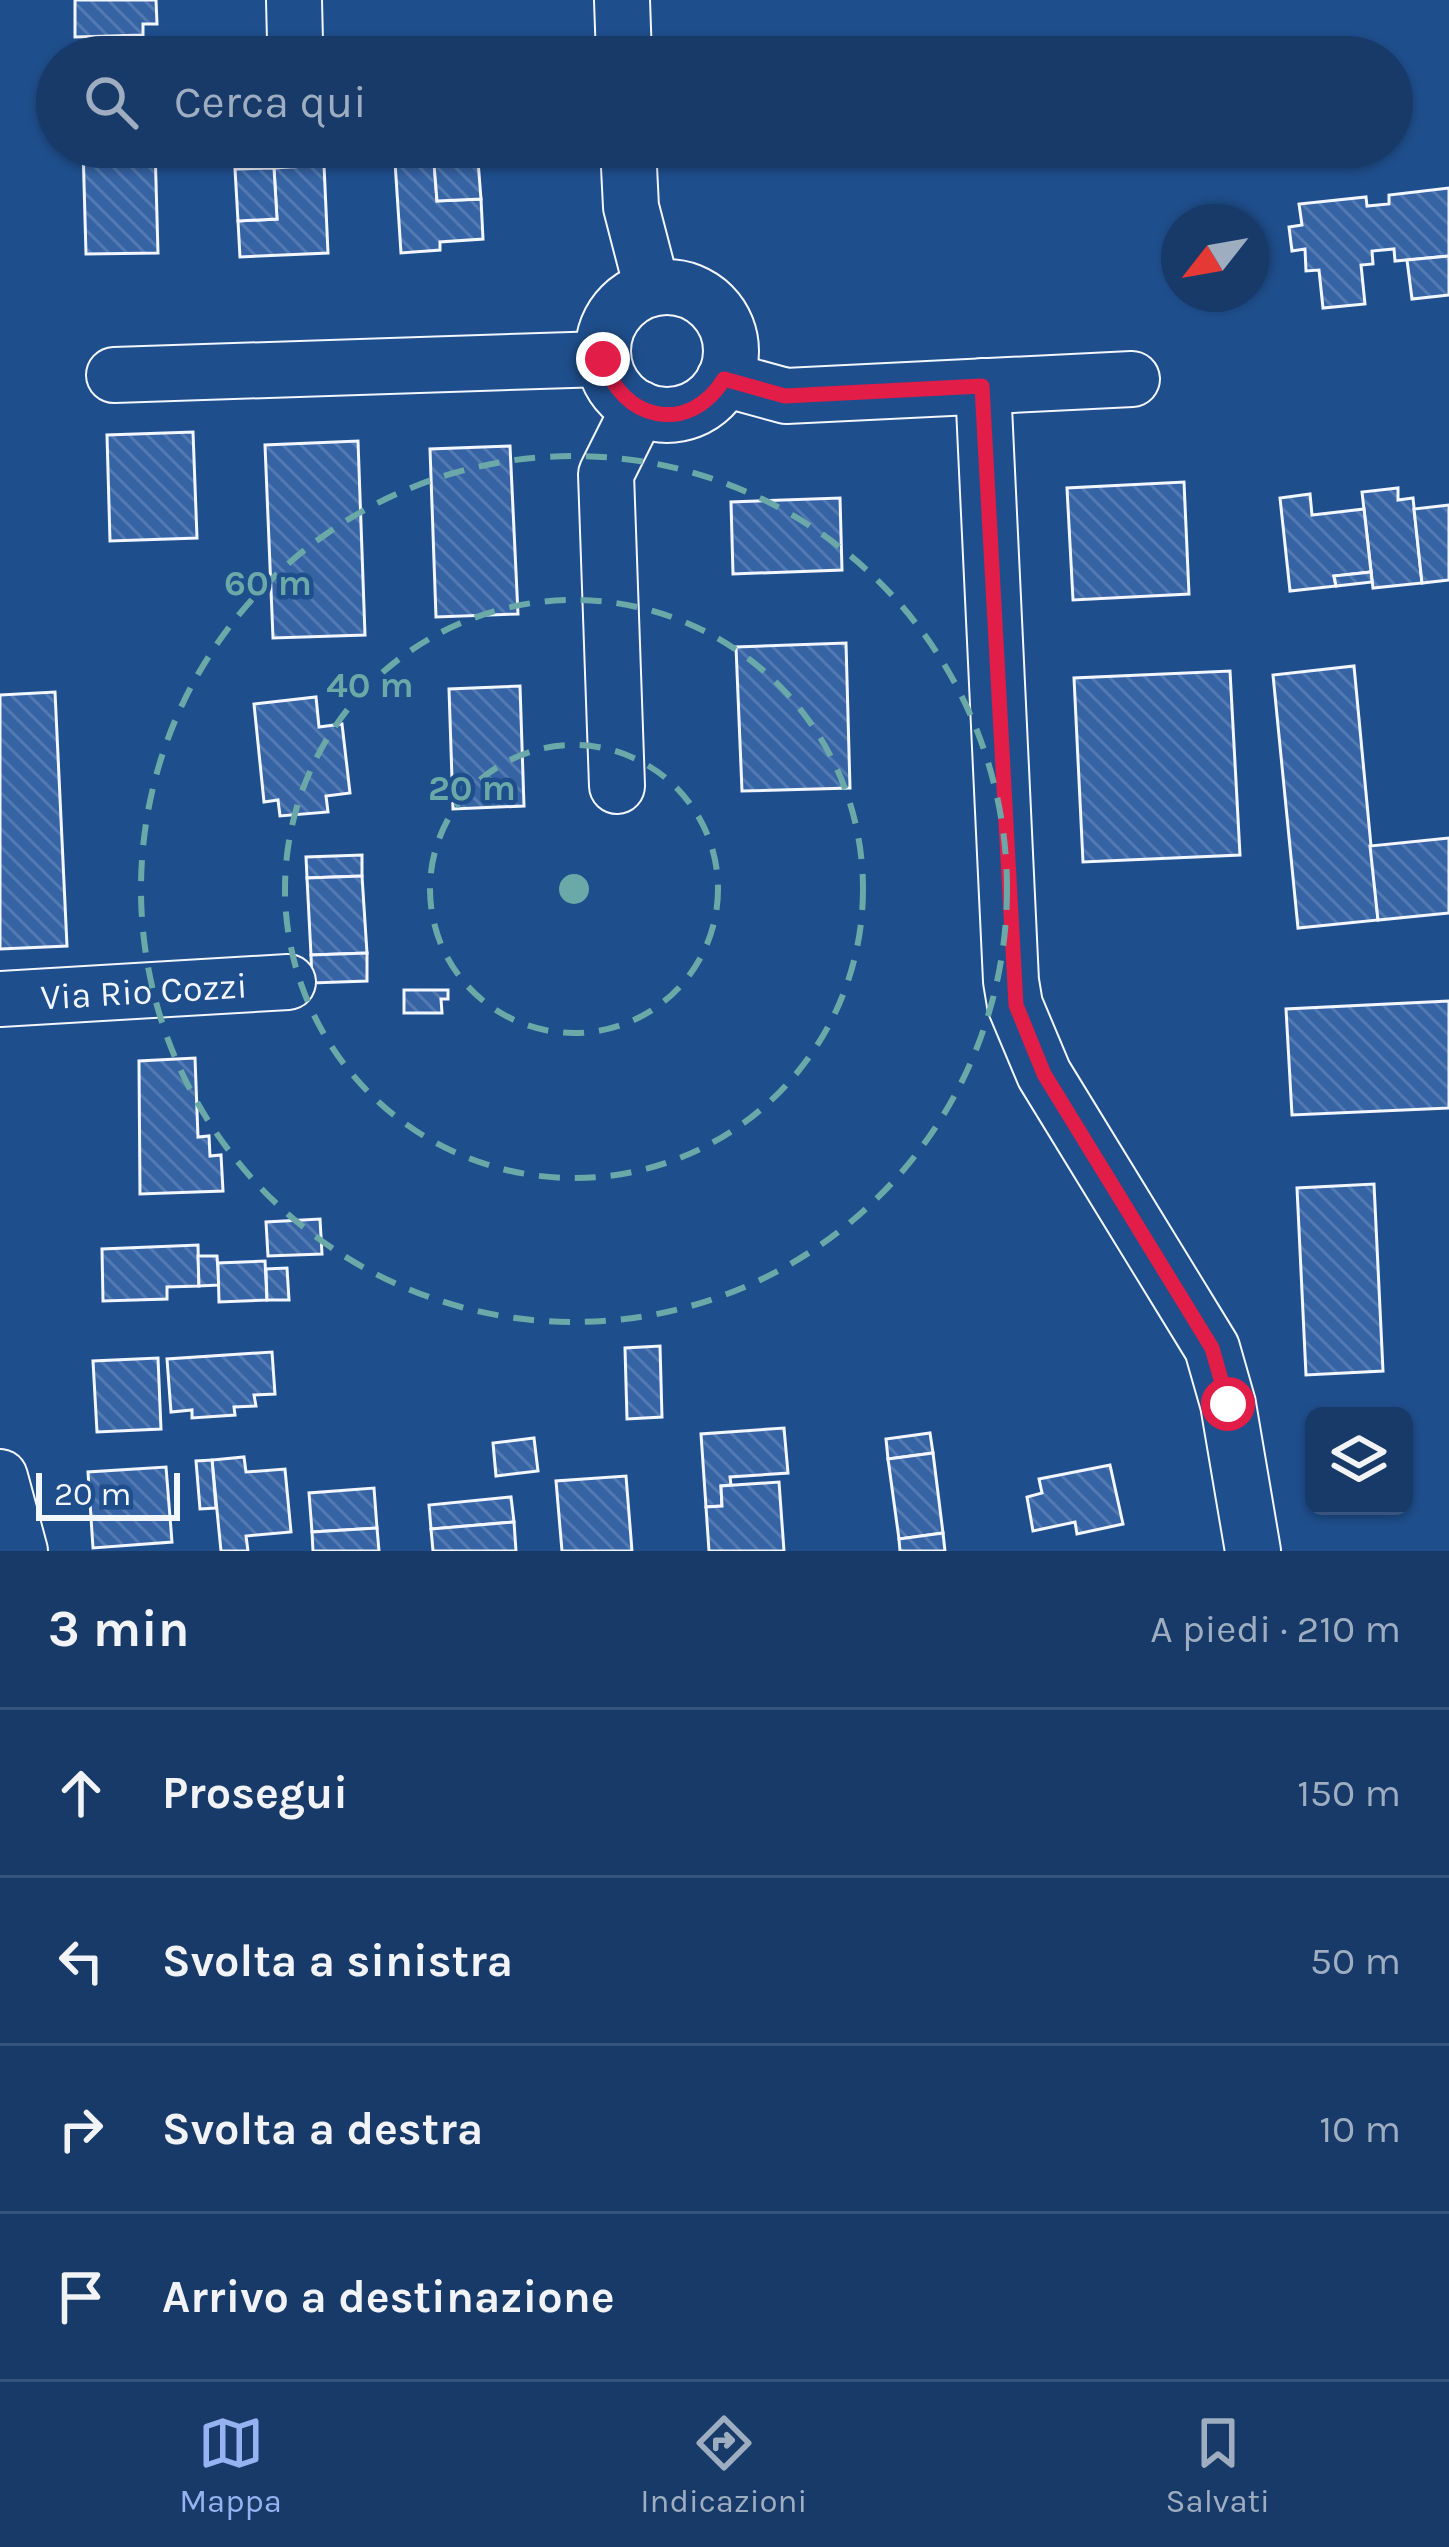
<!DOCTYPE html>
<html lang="it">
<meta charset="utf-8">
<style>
:root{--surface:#173a69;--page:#244571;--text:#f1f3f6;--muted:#9eadc0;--line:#36547d;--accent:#95b2f1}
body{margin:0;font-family:Karla,sans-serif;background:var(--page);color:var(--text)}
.controls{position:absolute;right:36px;bottom:36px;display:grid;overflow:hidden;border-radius:18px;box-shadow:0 3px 9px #0004}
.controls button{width:108px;height:108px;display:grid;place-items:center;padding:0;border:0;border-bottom:3px solid var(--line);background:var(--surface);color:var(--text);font:60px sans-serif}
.compass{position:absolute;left:1161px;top:204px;width:108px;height:108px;border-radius:50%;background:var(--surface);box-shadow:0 3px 9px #0004;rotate:239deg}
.scale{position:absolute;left:36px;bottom:30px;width:144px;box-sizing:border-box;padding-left:12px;border:6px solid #f2f6ff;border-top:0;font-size:33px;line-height:42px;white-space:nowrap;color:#f2f6ff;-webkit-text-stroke:9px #1f4e8c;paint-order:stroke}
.stop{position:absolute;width:36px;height:36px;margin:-27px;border:9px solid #e11d48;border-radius:50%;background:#fff}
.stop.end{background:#e11d48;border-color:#fff;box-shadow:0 3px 12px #0008}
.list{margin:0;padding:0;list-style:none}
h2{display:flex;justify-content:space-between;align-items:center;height:156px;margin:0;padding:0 48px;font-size:51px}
h2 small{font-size:39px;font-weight:400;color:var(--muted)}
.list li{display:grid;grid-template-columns:78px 1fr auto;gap:36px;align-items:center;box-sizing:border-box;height:168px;padding:0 48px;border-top:3px solid var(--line)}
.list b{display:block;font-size:45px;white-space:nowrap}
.list em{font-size:39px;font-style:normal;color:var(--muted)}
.icon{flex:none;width:66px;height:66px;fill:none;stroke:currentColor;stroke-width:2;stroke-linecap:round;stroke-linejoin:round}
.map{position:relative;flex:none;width:1449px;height:1551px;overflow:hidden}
.search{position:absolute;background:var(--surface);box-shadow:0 3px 9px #0004;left:36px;right:36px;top:36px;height:132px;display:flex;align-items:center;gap:30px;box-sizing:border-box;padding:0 42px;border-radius:66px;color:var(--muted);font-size:45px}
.sheet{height:828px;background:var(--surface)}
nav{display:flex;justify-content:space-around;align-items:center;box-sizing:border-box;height:168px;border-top:3px solid var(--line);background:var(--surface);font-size:33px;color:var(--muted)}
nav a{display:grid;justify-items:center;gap:6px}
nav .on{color:var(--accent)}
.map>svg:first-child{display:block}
</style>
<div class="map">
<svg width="1449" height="1551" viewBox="0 0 1449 1551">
<defs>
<pattern id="building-back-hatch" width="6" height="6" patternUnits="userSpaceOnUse" patternTransform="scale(3)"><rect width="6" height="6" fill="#3563a3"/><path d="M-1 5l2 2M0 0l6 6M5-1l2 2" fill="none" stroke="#537ab1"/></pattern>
</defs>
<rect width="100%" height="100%" fill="#1f4e8c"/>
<g fill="url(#building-back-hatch)" stroke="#f2f6ff" stroke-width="3">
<path d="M75,0H156L157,24H143V35L75,37Z"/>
<path d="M83,147H155L158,253L86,254Z"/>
<path d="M394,147H433L437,201L481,199L483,239L440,242V250L401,253Z"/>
<path d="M477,148L481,199L437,201L433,151Z"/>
<path d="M324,165L328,253L240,257L238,221L277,219L274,168Z"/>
<path d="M274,168L277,219L238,221L235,169Z"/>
<path d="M1449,188V256L1395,261L1394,249L1372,251L1373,264L1361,265L1365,304L1323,308L1319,270L1306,271L1305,249L1292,251L1289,227L1302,225L1299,204L1366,197L1367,206L1389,204V195Z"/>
<path d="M1449,256V295L1412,299L1407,260Z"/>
<path d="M193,432L197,538L110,541L107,435Z"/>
<path d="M358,441L365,635L273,638L265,445Z"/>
<path d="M510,446L518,614L436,617L430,449Z"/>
<path d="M1184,482L1189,594L1073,600L1067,488Z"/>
<path d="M1398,488V500L1413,498L1422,583L1373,588L1362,492Z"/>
<path d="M1310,494L1312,515L1364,509L1371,572L1334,576L1336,586L1290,591L1280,498Z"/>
<path d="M840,498L842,570L733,574L731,502Z"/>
<path d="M1449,505V580L1422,583L1414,509Z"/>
<path d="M1371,572L1372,582L1336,586L1334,576Z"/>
<path d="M846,643L850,788L742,791L736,647Z"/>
<path d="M1354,666L1378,920L1298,928L1273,675Z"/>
<path d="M1230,671L1240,855L1083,862L1074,678Z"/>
<path d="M520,686L524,806L453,809L449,689Z"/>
<path d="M55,692L67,946L0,949V695Z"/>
<path d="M316,697L319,727L342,724L350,793L326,796L328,812L280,816L278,800L264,802L254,704Z"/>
<path d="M1449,838V913L1378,920L1370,846Z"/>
<path d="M362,855V876L307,878L306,857Z"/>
<path d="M362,876L367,953L311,955L307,878Z"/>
<path d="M367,953V981L312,983L311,955Z"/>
<path d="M404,990H448V999H441L442,1013H404Z"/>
<path d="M1449,1001V1108L1292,1115L1286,1009Z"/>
<path d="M195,1058L198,1137L209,1136L210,1156L221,1155L223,1191L140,1194L139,1061Z"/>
<path d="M1374,1184L1383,1371L1306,1375L1297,1188Z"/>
<path d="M320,1219L322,1254L268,1256L266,1222Z"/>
<path d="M198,1245L199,1286L167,1287V1299L103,1301L102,1249Z"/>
<path d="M198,1256H217L219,1285L199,1286Z"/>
<path d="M265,1261L267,1300L219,1302L218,1263Z"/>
<path d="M287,1268L289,1300H267L266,1269Z"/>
<path d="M660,1346L662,1417L627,1419L625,1348Z"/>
<path d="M272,1352L275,1394L254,1395L256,1406L234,1407L235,1415L192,1418V1410L171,1412L167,1359Z"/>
<path d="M158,1358L161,1429L97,1432L93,1361Z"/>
<path d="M784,1428L788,1473L730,1477L731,1485L721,1486L722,1506L706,1507L701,1434Z"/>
<path d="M930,1433L933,1453L888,1459L886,1439Z"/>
<path d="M534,1438L538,1471L496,1476L493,1443Z"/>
<path d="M933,1453L943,1533L899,1539L888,1459Z"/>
<path d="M244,1457L246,1472L285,1469L291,1532L246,1536L248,1551H221L212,1460Z"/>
<path d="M212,1460L216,1508L200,1509L196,1461Z"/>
<path d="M1110,1465L1123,1524L1077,1534L1075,1522L1033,1531L1027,1497L1042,1493L1039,1479Z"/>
<path d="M166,1467L172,1542L93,1548L88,1472Z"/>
<path d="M626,1476L632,1551H562L556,1481Z"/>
<path d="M779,1482L784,1551H709L706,1507L722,1506L721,1486Z"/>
<path d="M374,1488L377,1528L312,1532L309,1493Z"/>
<path d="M511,1497L514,1522L431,1529L429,1505Z"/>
<path d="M514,1522L516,1551H433L431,1529Z"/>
<path d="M377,1528L379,1551H313L312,1532Z"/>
<path d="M943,1533L945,1551H900L899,1539Z"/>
</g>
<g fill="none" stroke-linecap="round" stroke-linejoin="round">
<g stroke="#f2f6ff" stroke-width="58">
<g id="minor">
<path d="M294,0L295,41"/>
<path d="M622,0L624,57"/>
<path d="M628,147L631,207L652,288"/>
<circle cx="667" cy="351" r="64"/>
<path d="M114,375L603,359"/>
<path d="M724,379L786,396L1132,379"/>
<path d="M983,386L1011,981L1015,1005L1044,1074L1212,1348L1228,1404L1253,1551"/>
<path d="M617,786L606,474L639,408"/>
<path id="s1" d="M0,999L288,982"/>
<path d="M0,1477L20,1551"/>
</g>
</g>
<use href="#minor" stroke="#1f4e8c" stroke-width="54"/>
</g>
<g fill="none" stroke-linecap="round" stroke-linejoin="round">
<path stroke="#e11d48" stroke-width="15" d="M603,359C621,421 689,436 724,379L785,396L982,386L1016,1005L1044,1074L1212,1348L1228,1404"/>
</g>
<g fill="none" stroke="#6aa9a8" stroke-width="6" stroke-dasharray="21 15">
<circle cx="574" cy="889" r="144"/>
<circle cx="574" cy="889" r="289"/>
<circle cx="574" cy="889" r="433"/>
</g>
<g text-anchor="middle" stroke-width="9" stroke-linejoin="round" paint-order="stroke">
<g font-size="36" fill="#f2f6ff" stroke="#1f4e8c">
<text dy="13" stroke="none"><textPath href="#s1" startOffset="144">Via Rio Cozzi</textPath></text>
</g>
</g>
<circle cx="574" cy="889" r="18" fill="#6aa9a8" stroke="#1f4e8c" stroke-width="6"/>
<g font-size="36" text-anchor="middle" font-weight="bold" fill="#6aa9a8" stroke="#1f4e8c" stroke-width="9" stroke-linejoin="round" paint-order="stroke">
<text x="268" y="595">60 m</text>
<text x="370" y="697">40 m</text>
<text x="472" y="800">20 m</text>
</g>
</svg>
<div class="controls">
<button><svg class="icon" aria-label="layers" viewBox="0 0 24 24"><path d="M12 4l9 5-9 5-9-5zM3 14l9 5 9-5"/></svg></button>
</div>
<svg class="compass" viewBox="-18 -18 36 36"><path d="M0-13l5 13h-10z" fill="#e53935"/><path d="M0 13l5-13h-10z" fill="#9eadc0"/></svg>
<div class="scale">20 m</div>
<div class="stop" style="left:1228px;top:1404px"></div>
<div class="stop end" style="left:603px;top:359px"></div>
<div class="search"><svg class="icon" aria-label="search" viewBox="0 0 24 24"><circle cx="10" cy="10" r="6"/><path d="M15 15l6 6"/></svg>Cerca qui</div>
</div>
<section class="sheet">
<h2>3 min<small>A piedi · 210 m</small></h2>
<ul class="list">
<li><svg class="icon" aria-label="ahead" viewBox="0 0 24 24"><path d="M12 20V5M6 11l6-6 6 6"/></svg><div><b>Prosegui</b></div><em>150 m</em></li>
<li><svg class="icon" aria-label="left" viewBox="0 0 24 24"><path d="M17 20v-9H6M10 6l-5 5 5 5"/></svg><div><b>Svolta a sinistra</b></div><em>50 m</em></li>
<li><svg class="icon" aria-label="right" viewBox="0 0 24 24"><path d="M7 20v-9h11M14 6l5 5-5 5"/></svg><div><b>Svolta a destra</b></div><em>10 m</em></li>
<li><svg class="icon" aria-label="arrive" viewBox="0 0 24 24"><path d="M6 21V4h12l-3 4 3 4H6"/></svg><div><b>Arrivo a destinazione</b></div></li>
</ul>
</section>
<nav>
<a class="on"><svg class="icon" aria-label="map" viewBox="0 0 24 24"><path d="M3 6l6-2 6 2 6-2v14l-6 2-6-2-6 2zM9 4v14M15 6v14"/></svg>Mappa</a>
<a><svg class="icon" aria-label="directions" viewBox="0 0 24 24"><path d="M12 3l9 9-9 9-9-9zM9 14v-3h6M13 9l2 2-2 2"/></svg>Indicazioni</a>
<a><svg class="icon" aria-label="saved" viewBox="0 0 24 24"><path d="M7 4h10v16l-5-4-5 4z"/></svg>Salvati</a>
</nav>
